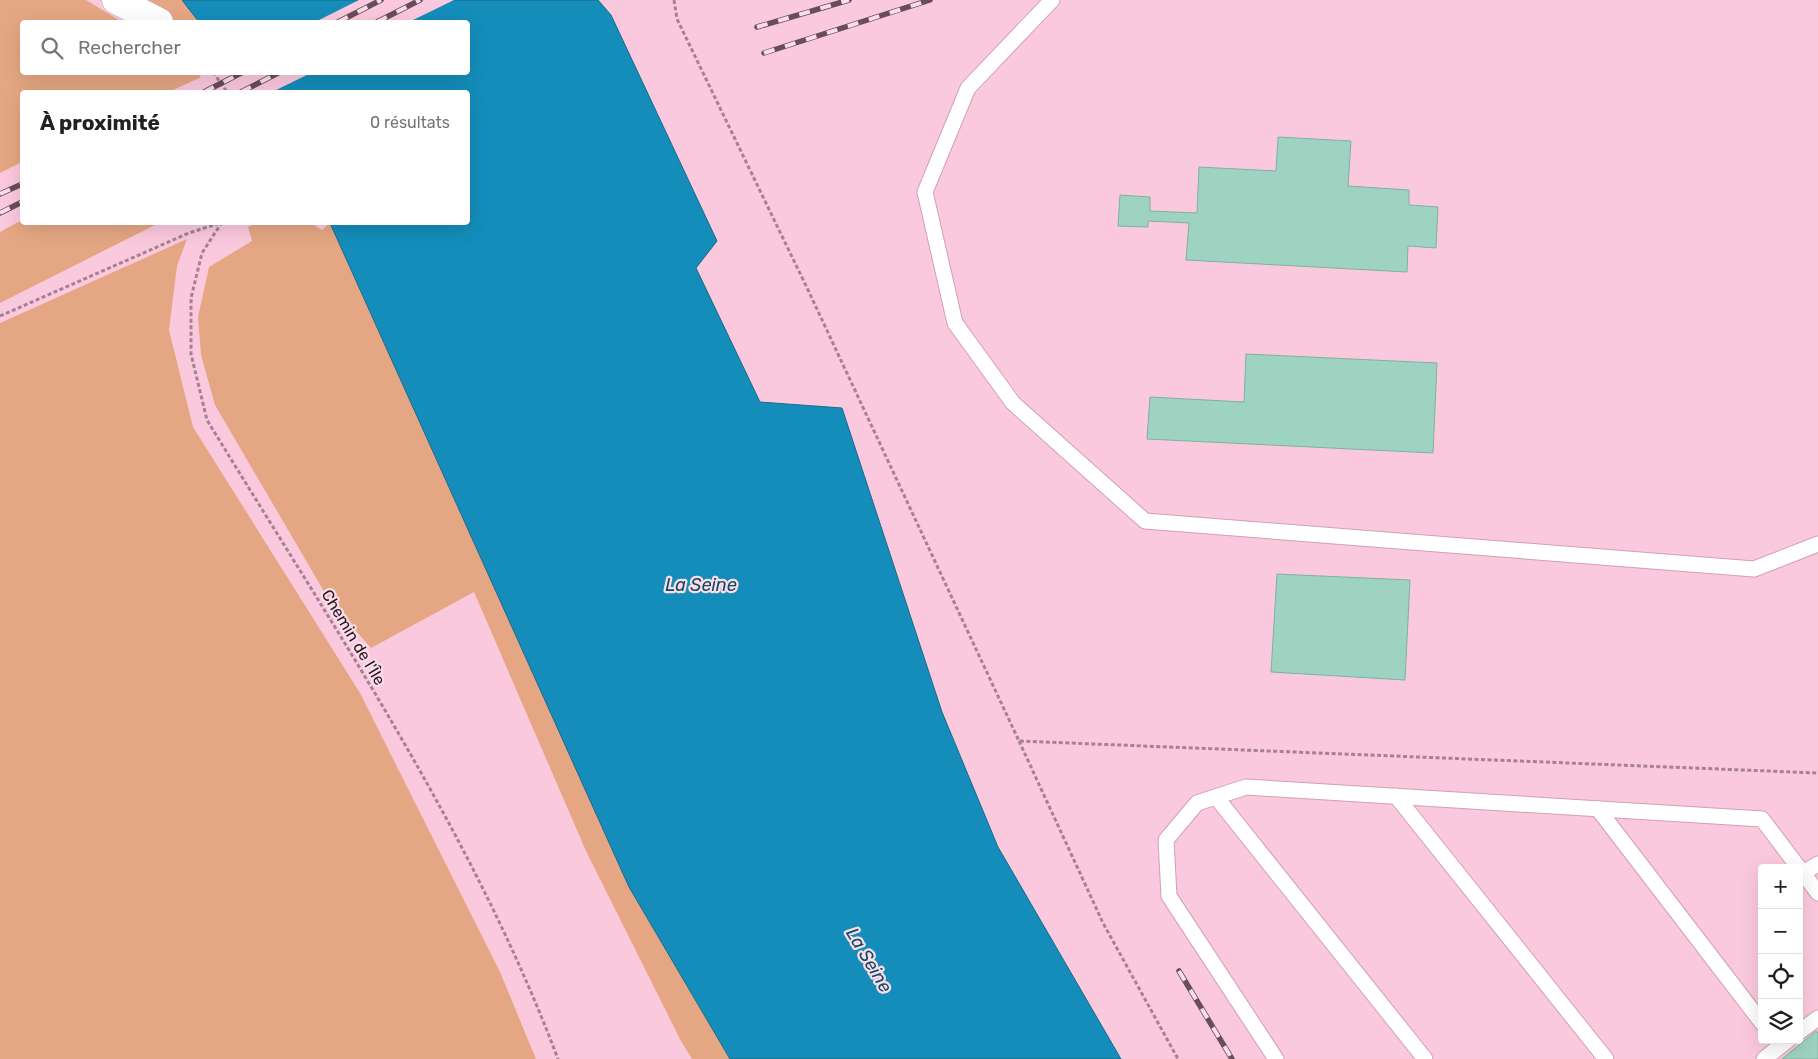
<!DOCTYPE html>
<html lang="fr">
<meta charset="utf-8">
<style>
:root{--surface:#fff;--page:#f6f6f6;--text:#202124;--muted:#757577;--line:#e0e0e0}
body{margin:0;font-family:Rubik,sans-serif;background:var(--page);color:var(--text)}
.controls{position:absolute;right:15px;bottom:15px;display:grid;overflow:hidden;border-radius:5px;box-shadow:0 5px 20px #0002}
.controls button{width:45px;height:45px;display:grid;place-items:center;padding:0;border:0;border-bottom:1px solid var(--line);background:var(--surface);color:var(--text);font:25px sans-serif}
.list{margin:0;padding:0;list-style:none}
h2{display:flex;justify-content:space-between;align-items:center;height:65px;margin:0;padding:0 20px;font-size:21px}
h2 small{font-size:16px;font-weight:400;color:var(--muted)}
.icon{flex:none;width:28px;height:28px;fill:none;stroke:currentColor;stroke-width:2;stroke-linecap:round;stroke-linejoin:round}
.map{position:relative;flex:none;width:1818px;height:1059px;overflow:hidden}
.search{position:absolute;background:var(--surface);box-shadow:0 5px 20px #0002;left:20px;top:20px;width:450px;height:55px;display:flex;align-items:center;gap:12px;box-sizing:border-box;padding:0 18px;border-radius:5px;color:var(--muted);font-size:19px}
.panel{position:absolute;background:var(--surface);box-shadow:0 5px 20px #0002;left:20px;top:90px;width:450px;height:135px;border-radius:5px}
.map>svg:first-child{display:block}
</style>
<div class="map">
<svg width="1818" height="1059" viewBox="0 0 1818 1059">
<rect width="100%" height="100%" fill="#fbc9de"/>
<g fill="#e5a783">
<path d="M0,0H86L122,22H22V72H196L201,77L169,92H22V162L0,173Z"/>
<path d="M135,0H182L199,22H176Z"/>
<path d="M22,220V222L159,223L0,303V232Z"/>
<path d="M309,222L322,230L330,223L629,887L730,1059H692L681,1041L586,851L474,592L371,648L329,600L215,405L201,355L198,317L209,267L252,241L248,227L256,223Z"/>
<path d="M187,239L177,266L169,330L193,427L360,693L500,972L536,1059H0V323Z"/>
</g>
<path fill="#148dba" stroke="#1a698b" d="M182,0H598L611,15L717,241L696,268L760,402L842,408L942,712L998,847L1121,1059H730L629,887L330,223L468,222V92H255L239,73L468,72V22H199Z"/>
<g fill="#fbc9de">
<path d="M359,0H454L409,22H315Z"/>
<path d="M237,72H311V73L272,92H252Z"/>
</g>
<g fill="#9dd3c0" stroke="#7db2a0">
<path d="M1278,137L1351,141L1348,186L1409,190V205L1438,207L1436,248L1408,246L1407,272L1186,260L1189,223L1148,221V227L1118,226L1120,195L1150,197V211L1197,213L1199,167L1276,171Z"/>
<path d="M1246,354L1437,363L1433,453L1147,439L1150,397L1244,402Z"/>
<path d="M1277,574L1410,580L1405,680L1271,672Z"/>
<path d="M1816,1031L1818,1033V1059H1782Z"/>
</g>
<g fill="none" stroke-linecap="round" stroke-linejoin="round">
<g stroke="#d0a0b5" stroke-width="17">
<g id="lane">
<path d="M1052,0L968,88L925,192L955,323L1013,403L1145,521L1754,569L1818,544"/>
<path d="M1396,796L1606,1059"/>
<path d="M1216,797L1425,1059"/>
<path d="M1598,809L1762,1023"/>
<path d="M1799,868L1818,893"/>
<path d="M1803,873L1818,864"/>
<path d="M1799,1032L1818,1018"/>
<path d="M1276,1059L1169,896L1166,840L1197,803L1246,787L1762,819L1799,868"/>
<path d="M1764,1059L1788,1040"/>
</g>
</g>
<g stroke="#d0a0b5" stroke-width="29">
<path id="street" d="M116,0L159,22"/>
</g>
<g stroke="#a68191" stroke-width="3" stroke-dasharray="4 2.5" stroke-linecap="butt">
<path d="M674,0L677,19L809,292L1019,741L1818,773"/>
<path d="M213,72L227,92"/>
<path d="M222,222L202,253L191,298V354L207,420C333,627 472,831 558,1059"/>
<path d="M0,316L189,233L220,223"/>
<path d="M1019,741L1103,923L1178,1059"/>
</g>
<use href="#lane" stroke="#fff" stroke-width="15"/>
<use href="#street" stroke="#fff" stroke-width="28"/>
<g stroke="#694d59" stroke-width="5.5">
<g id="rail">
<path d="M338,22L381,0"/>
<path d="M377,22L420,0"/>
<path d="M757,27L849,0"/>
<path d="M764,53L930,0"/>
<path d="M204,92L243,72"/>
<path d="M241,92L280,72"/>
<path d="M0,194L22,184"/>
<path d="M0,213L22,202"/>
<path d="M1179,971L1232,1059"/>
</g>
</g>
<use href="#rail" stroke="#fbdde9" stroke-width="4" stroke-dasharray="11" stroke-linecap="butt"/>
</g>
<g text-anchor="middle" stroke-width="4.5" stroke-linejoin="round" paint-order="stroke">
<g font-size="16" fill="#28161e" stroke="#fbdde9">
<text transform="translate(354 637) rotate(59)" y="6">Chemin de l'Île</text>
</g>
<g font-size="18" font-style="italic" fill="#0d4962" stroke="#fbdde9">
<text x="701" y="591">La Seine</text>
<text transform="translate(869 960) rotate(59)" y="6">La Seine</text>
</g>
</g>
</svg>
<div class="controls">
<button>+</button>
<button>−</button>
<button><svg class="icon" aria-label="locate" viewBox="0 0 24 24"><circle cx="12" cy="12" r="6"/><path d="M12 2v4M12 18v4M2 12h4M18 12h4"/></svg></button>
<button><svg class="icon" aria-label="layers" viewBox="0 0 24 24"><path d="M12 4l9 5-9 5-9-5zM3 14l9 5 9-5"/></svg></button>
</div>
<div class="search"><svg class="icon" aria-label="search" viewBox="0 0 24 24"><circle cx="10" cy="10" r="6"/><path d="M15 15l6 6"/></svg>Rechercher</div>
<section class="panel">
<h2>À proximité<small>0 résultats</small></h2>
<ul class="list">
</ul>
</section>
</div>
